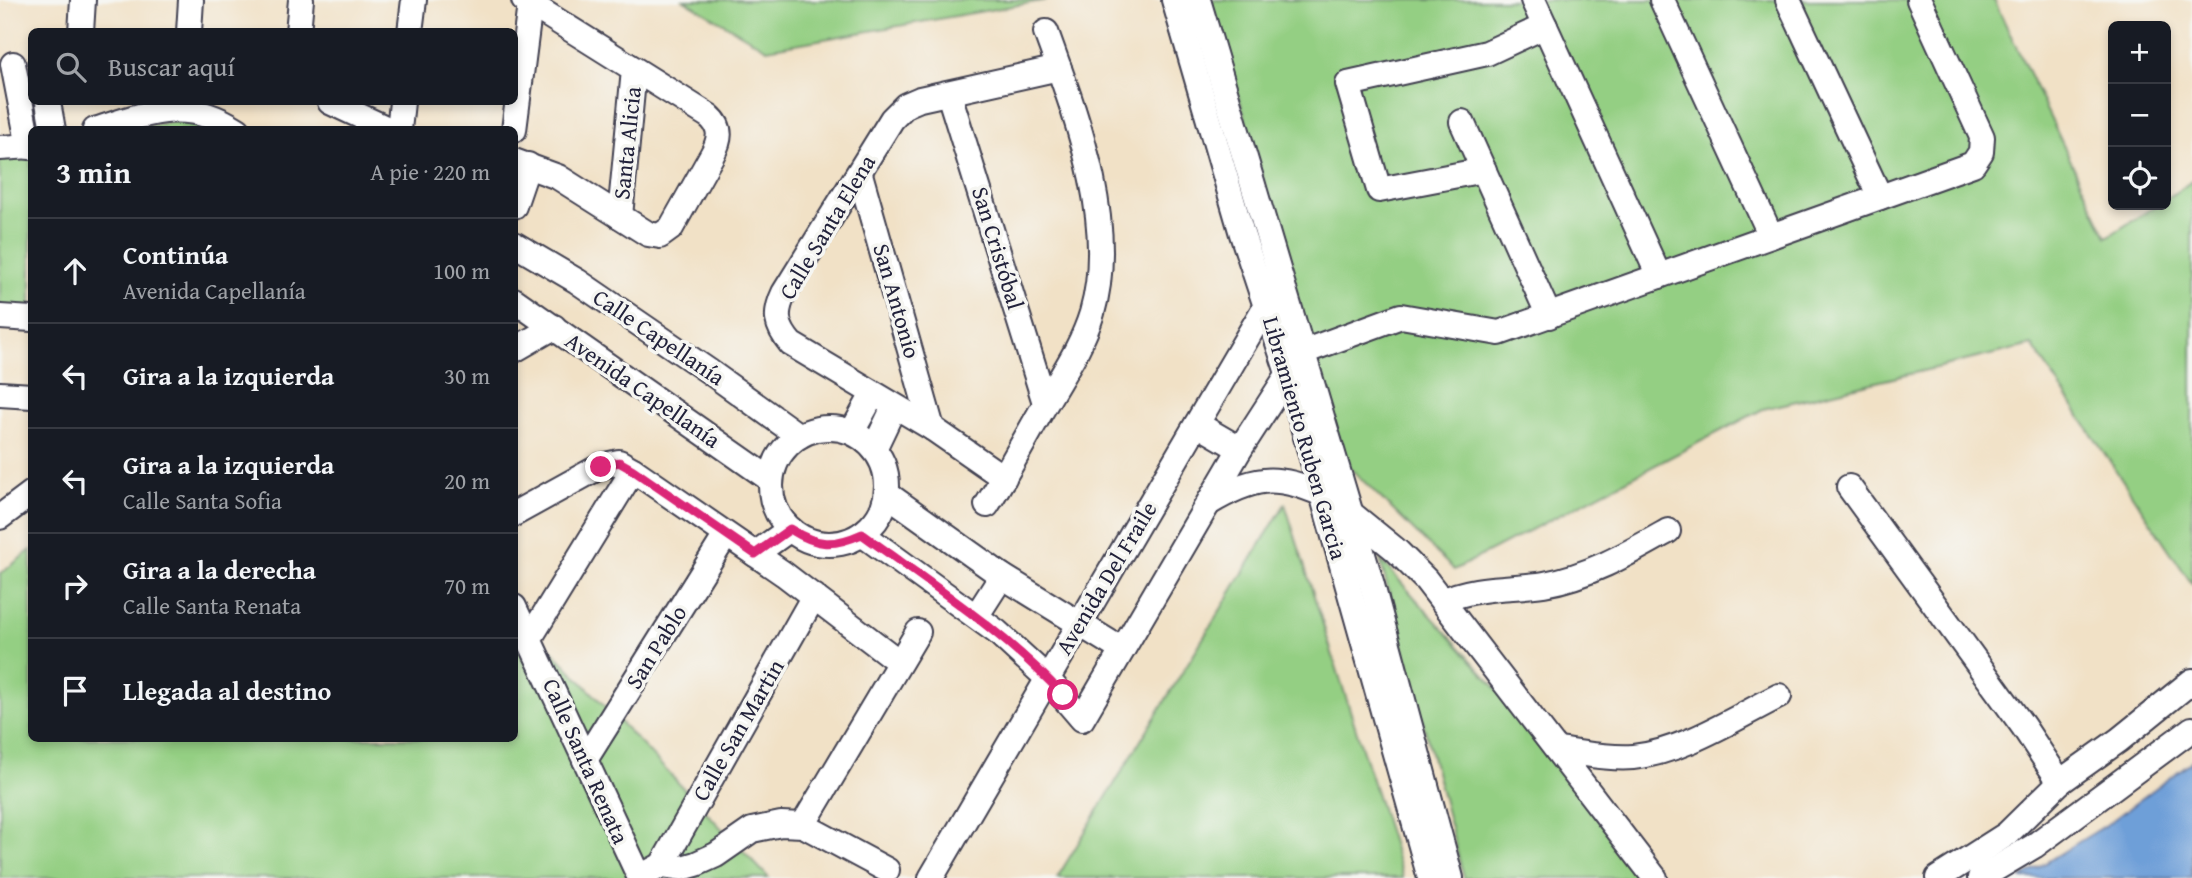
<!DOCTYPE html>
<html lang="es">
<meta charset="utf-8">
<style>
:root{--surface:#171b24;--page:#20242c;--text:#f1f3f6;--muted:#9ea1a6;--line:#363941}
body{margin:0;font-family:"Gentium Book Plus",serif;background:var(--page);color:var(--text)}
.controls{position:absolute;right:21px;top:21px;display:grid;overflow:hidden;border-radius:10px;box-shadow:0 4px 10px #0003}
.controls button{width:63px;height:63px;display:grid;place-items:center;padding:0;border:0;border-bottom:2px solid var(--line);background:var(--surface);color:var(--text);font:35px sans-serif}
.stop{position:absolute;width:21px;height:21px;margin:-16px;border:5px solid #db2777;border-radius:50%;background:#fff}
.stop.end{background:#db2777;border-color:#fff;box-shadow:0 2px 7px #0008}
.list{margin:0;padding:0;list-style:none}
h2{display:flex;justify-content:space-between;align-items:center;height:91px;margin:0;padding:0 28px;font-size:30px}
h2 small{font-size:23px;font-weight:400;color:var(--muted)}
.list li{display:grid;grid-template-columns:46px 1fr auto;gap:21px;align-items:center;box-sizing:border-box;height:105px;padding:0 28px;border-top:2px solid var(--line)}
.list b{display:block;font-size:26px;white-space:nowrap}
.list p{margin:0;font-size:23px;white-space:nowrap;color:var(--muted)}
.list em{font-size:23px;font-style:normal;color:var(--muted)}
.icon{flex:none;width:38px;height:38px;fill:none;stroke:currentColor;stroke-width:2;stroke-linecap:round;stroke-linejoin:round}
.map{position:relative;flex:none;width:2192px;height:878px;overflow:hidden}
.search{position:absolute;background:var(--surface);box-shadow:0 4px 10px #0003;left:28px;top:28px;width:490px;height:77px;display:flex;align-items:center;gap:18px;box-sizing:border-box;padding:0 24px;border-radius:10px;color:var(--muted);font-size:26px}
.panel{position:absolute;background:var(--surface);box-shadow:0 4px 10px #0003;left:28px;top:126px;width:490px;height:616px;border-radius:10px}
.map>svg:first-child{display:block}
</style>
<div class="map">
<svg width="2192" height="878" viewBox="0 0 2192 878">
<rect width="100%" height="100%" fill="#f6f6f2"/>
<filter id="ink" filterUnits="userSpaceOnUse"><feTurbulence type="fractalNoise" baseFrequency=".0143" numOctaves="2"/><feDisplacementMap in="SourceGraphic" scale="14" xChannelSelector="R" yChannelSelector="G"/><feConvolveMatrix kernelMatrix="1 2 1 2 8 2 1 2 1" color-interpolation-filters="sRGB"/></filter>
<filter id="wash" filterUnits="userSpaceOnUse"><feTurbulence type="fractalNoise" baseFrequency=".00686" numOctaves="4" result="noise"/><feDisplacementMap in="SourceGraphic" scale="28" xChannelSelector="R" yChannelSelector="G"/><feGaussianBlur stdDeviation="1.57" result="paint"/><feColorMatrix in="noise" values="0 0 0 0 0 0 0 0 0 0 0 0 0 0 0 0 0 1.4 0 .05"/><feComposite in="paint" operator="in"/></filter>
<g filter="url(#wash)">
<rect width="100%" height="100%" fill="#f1e1c6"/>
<g fill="#94cf83" stroke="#5b785f" stroke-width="2">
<path d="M684,0H1047L767,49Z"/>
<path d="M1213,0H1994L2107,237L2157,205H2166V199L2192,181V584L2032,345L1763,409L1454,570L1345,463L1212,4Z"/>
<path d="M177,121L201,124L213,130H128Z"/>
<path d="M31,154V307L0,306V158Z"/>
<path d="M1285,504L1403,878H1057Z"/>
<path d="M31,550L32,738H514L515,612L769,878H0V574Z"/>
<path d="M1380,559L1524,719L1644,878H1464Z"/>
</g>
<path fill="#6e9fd8" stroke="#48608a" stroke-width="2" d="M2192,761V878H2021L2106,825Z"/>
</g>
<g filter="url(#ink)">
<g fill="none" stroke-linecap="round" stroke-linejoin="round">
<g stroke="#413f50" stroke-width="28">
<g id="minor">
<path d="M1174,0L1242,234L1288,373L1430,878"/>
<path d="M1198,0L1372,585L1451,878"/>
<path d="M1533,0L1659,276"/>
<path d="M1662,0L1771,236"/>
<path d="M1788,0L1880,197"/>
<path d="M81,32L83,0"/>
<path d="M189,32L191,0"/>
<path d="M298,32L301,0"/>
<path d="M410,32L414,0"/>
<path d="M13,64L29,147"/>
<path d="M949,94L1045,403"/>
<path d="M48,102L53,130"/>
<path d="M330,102L390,130"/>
<path d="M1462,122L1549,316"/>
<path d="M95,130C148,113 186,96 238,130"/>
<path d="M399,130L402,102"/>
<path d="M514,130L530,4"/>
<path d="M0,148L32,146"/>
<path d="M514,161L558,177L648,234L660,236L671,228L712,155C720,140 723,128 709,116L524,0"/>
<path d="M1484,170L1379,190L1348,84L1487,53L1545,26"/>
<path d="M860,174L932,428"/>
<path d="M514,206L528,165"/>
<path d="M620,216L634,70"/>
<path d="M514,244L577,281L710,372L799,436"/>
<path d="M514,300L771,480"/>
<path d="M0,317L32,319"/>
<path d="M514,350L554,327"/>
<path d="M1303,352L1401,316L1499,333L1973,164L1981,152L1982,137L1919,0"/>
<path d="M0,394L32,396"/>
<path d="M1197,424L1240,449"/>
<circle cx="829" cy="486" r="58"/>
<path d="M852,432L873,394"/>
<path d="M874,449L894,407"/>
<path d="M1004,478L932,428L791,344C776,326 774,314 784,293L892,119L906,105L920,99L1059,68"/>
<path d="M1849,487L2023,726L2060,782"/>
<path d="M887,494L1002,576L1122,650"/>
<path d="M1209,503C1253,477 1274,473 1322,494"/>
<path d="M987,505C1008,472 1026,437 1046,403C1063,373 1082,346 1092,313C1118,223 1076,116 1046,32"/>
<path d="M1348,511L1396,550L1426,580L1655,878"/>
<path d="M514,514L601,466L619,462L633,470L784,574L899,662"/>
<path d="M0,517L32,493"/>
<path d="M862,534L997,632L1046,677L1082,719L1240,449L1295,364"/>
<path d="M755,554L790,529"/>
<path d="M1443,601C1474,586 1511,589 1544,584C1590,576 1629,553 1668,531"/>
<path d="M514,607L640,878"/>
<path d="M977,615L1002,576"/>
<path d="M530,638L633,470"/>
<path d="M1557,750C1582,753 1609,759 1633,757C1683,752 1735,718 1779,696"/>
<path d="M585,760L726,535"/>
<path d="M803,825L918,632"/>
<path d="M662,865L814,596"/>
<path d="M649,872L662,865L682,868L696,864L716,855L752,830L781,824L803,825L887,870"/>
<path d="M931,878L1271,297"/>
<path d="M1938,878L2007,834L2060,782L2119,740L2192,681"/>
<path d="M1980,878L2034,846L2192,729"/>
</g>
</g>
<use href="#minor" stroke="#fff" stroke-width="24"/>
</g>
</g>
<g fill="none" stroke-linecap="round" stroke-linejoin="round" filter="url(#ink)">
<path stroke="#db2777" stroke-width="9" d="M601,467L619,462L633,470L755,554L790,529C817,546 833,547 862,534C932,585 1004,631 1063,695"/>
</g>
<g text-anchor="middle" stroke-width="7" stroke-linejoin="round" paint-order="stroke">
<g font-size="23" fill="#22223b" stroke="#f6f6f2">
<text transform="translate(627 143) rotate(-84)" y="8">Santa Alicia</text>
<text transform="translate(827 227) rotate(-59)" y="8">Calle Santa Elena</text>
<text transform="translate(998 248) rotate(73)" y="8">San Cristóbal</text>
<text transform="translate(897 301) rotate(74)" y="8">San Antonio</text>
<text transform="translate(659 337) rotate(34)" y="8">Calle Capellanía</text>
<text transform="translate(643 390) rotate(35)" y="8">Avenida Capellanía</text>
<text transform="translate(1305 438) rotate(74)" y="8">Libramiento Ruben Garcia</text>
<text transform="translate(1106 578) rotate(-59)" y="8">Avenida Del Fraile</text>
<text transform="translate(656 647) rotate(-58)" y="8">San Pablo</text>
<text transform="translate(738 730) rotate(-60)" y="8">Calle San Martin</text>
<text transform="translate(586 761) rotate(66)" y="8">Calle Santa Renata</text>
</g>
</g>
</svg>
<div class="controls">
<button>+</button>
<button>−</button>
<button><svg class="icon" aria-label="locate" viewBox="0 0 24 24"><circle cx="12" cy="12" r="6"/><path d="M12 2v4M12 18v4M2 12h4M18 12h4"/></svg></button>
</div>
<div class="stop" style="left:1063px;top:695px"></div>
<div class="stop end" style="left:601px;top:467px"></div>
<div class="search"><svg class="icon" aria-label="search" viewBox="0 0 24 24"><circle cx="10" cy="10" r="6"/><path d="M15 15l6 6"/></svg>Buscar aquí</div>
<section class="panel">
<h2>3 min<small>A pie · 220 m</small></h2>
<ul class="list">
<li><svg class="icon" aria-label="ahead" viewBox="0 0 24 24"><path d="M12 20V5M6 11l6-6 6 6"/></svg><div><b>Continúa</b><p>Avenida Capellanía</p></div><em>100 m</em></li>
<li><svg class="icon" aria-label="left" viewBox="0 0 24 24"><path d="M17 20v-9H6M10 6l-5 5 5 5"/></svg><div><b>Gira a la izquierda</b></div><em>30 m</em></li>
<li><svg class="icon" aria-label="left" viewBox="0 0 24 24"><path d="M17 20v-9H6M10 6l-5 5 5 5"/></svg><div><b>Gira a la izquierda</b><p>Calle Santa Sofia</p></div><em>20 m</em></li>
<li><svg class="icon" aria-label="right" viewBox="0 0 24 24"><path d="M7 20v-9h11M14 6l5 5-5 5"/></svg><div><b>Gira a la derecha</b><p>Calle Santa Renata</p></div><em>70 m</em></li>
<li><svg class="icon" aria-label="arrive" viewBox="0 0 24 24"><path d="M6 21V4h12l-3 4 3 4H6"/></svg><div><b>Llegada al destino</b></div></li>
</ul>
</section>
</div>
